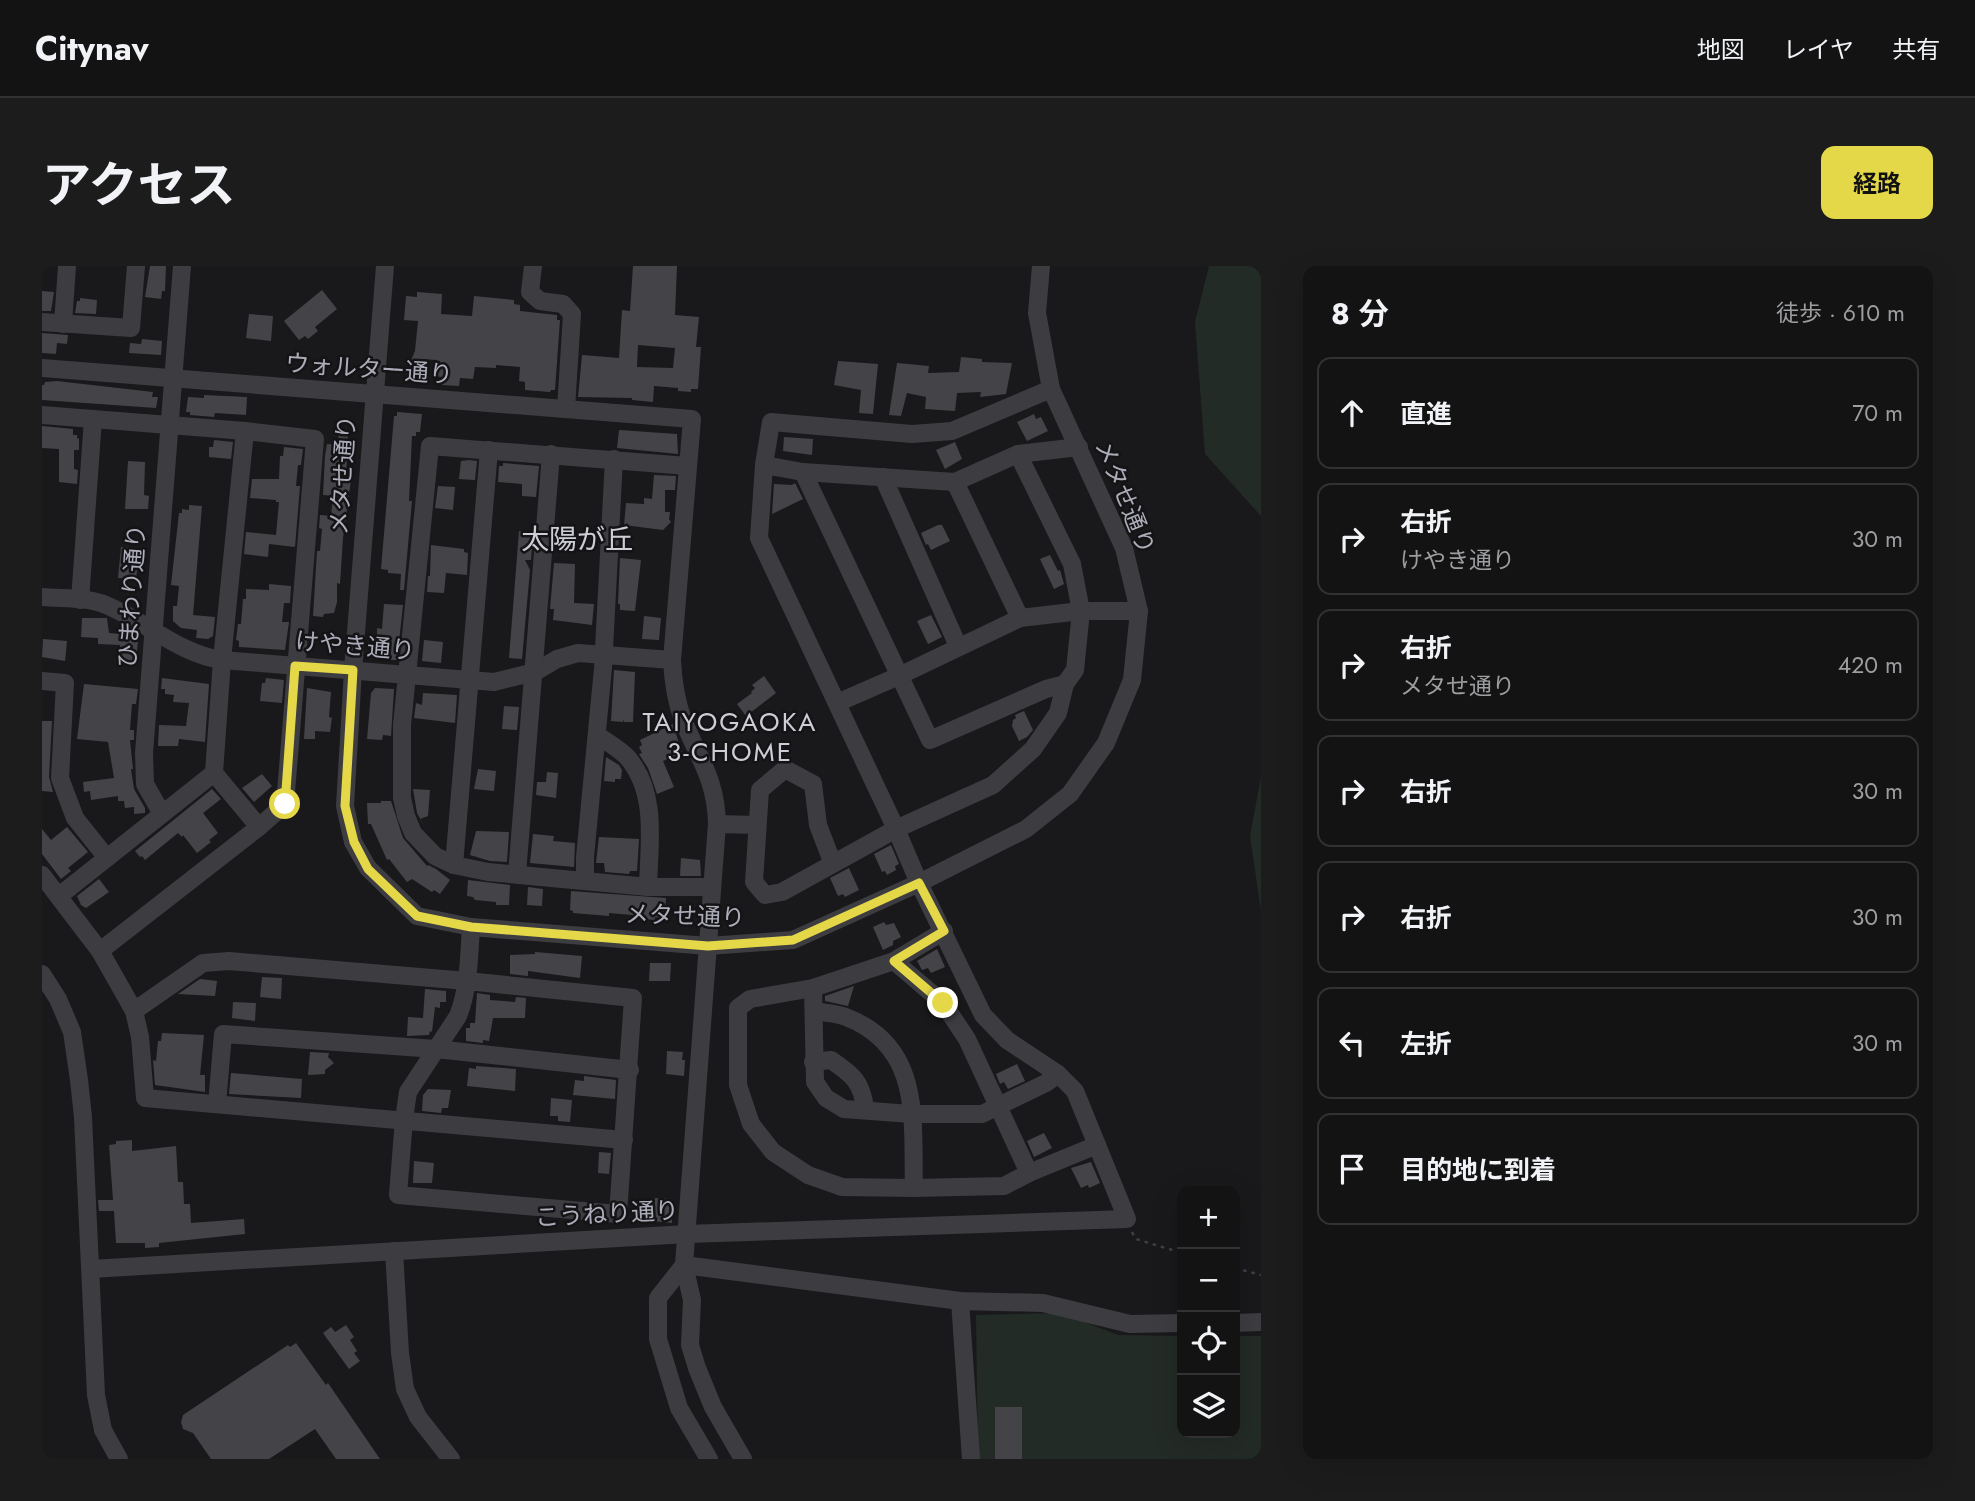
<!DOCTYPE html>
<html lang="ja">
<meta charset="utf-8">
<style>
:root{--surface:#131314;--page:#1c1c1d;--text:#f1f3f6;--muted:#9d9ea0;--line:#323234;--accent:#e4d848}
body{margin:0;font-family:Jost,"Noto Sans JP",sans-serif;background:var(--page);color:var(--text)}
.controls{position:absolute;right:21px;bottom:21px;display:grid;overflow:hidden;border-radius:14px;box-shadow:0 7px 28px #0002}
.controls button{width:63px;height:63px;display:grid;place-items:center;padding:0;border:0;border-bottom:2px solid var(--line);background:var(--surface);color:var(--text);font:35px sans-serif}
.stop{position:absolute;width:21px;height:21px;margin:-16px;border:5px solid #e4d848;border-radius:50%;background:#fff}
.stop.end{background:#e4d848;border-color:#fff;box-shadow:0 2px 7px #0008}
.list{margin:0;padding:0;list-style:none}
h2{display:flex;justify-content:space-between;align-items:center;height:91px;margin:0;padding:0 28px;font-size:30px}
h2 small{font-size:23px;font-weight:400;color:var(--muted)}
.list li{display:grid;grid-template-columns:46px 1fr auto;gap:21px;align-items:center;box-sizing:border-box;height:112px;margin:0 14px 14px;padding:0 14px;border:2px solid var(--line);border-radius:14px}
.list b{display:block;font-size:26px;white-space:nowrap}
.list p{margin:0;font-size:23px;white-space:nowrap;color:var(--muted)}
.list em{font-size:23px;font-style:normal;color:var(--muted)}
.icon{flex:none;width:38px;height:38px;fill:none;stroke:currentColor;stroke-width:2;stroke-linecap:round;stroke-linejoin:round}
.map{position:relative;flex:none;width:1219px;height:1193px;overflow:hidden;border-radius:14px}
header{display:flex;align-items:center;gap:42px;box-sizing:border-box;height:98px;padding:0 35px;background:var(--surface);border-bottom:2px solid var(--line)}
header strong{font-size:33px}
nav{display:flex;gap:38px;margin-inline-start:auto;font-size:24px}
.intro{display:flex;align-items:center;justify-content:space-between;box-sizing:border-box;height:168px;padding:0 42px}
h1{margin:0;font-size:49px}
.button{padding:18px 32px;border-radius:14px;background:var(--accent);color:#111;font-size:24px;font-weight:700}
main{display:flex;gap:42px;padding:0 42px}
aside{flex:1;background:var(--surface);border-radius:14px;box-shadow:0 7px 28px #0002}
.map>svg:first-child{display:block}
</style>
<header>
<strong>Citynav</strong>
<nav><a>地図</a><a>レイヤ</a><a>共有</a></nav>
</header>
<div class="intro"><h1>アクセス</h1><a class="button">経路</a></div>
<main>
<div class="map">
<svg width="1219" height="1193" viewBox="0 0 1219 1193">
<rect width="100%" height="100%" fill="#19191b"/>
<g fill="#232b26">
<path d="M1167,0H1219V250L1163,188L1153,56Z"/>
<path d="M1219,511V645L1208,570Z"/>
<path d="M1019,1047L1076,1069L1140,1070V1167H1193V1070H1219V1193H936L934,1049Z"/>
</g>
<g fill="#444348" fill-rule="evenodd">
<path d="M108,0H124L123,25H120L119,33L103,31Z"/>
<path d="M591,0H635L633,49L657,51L654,81H659L656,123H649V126L636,125V122L612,120L611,136L590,134V132L536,131L540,89L577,92L580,44L588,45ZM596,79L633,82L631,102L595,101Z"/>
<path d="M280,24L295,43L273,61L276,65L266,73L263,70L257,74L242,55Z"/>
<path d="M0,25L12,26L9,45H0Z"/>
<path d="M375,26L400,28L399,48L430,50L432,30L472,34V38L478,39V45L515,49V54H518L513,124H509L508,126L483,124V116L477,115L478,101L454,99V102L433,101L431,113L418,112L417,120L400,119V111L393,110L395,94L379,93L368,97L373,85L376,55L362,54L364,30L375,31Z"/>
<path d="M38,32L55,34L54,48L33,47L35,35H38Z"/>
<path d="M207,48L231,50L229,75L204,72Z"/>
<path d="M0,67L26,69L25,78L15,77L14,88L0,87Z"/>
<path d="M100,73L120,75L119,89L87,87L88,77L99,78Z"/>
<path d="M919,91L940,93V96L970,97L964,128L938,131L939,126L915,127L913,145L883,143L884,131L865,127L859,150L847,149L855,97L887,100L886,107L917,106Z"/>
<path d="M796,95L836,98L831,148L817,147L819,124L792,119Z"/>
<path d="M15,115L111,126L110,131H116L114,142L0,134V119H2L3,116Z"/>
<path d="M162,129L205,131L204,149L173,147L172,151L148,149V146H144L146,131L162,132Z"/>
<path d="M355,146L380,148L378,166H374V170H370L367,235H370L362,324H358L359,308L346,307V304L339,303L352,150H355Z"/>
<path d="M992,148L994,153L999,151L1006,165L985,175L975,156Z"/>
<path d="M0,160L31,163V169H35V172L37,173V184H32V203L36,204L35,218L17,216V183L0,182Z"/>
<path d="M577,164L635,168L636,188L575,182Z"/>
<path d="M297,165L306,166L304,213L309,214L301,272L298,318L295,317V336L292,347L282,348L281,351L271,350L275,285H278L280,263L277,262L278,249L289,250L291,230L281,229L283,190L285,178L296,179Z"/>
<path d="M742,171L771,173L770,189L741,185Z"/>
<path d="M172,174L191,176L189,193L167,191V181H171Z"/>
<path d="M913,176L920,193L903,203L894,184Z"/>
<path d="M242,181L261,183L259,199H256L254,220H258L253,281L227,278L226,291L202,288L204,266L234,269L237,236H234V234L208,232L210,213H237L238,190H241Z"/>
<path d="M427,194L435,195L433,214L417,213L419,195Z"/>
<path d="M86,195L103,196L102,229L107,230L106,243H83Z"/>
<path d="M461,197L497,200L494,231L480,230V218L456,216L457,200H461Z"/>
<path d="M612,209L634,210L633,224H623V246H628L627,253L629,256L621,264L582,259L584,237L602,238V232L610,233Z"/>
<path d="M753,217L761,233L730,248L732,218L750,219Z"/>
<path d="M396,220L413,221L411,244L393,242Z"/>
<path d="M147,239L160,240L151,349L173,351L171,370L166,373L154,372L155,364L139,362L131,355V340H135L137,320L129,319L137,247H140V243L147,244Z"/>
<path d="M896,259H900L908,275L889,284L886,278L884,279L879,267Z"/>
<path d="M477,265L491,267L489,294H483L488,304L480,393L467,392Z"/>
<path d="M389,279L422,283V286L426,287L425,309L404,307L402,327L385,326L386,310H388Z"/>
<path d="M79,281L98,282L94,313L76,312Z"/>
<path d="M1008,289L1016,305L1018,304L1022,318L1012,323L998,293Z"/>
<path d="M578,292L599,294L593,345L578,344V338H576Z"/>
<path d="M512,297L533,298L532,337L552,338L550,359L511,354L512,343H508Z"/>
<path d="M227,318L249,320L248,337H242L240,356H247L243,384L197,381V375L194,374L196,358H199L201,333H204V323L227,324Z"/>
<path d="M342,338L361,339L355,394H349V388L335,387V362L340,363Z"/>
<path d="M889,349L900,371L886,378L875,355Z"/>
<path d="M602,350L619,352L617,374L600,373Z"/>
<path d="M40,352H65L67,367L90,369V376H96L94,392L91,391V396L77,395L78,379L56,378V372L39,371Z"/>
<path d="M1,373L25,375L23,395L0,391Z"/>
<path d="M382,374L401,376L399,397L380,395Z"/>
<path d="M572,404L593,406L591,456H582L581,453V456L569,455Z"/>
<path d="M722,410L734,427L704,450L695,438L710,427L709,426L713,422L710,419Z"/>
<path d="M120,412L167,418L163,476L137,473L136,480H116L117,459L144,460L147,437L131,436L132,429L123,428V423H119Z"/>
<path d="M224,412L242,414L240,437L218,435L220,417H223Z"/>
<path d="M42,418L96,423L94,438H90L88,464H92V474H88L91,503H89L92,523L103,542V547L92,548V541L83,542L82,535H76V530L49,534L48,525L42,526L41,516L72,512L66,476L35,473Z"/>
<path d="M265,422L289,426L287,451L290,452L288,466L273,465V473H262Z"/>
<path d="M333,422L352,423L349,470L341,469L340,474L325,473L329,427Z"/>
<path d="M381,427L415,429L413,457L372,452L374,437L380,439Z"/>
<path d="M462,440L477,441L475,464L460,463Z"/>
<path d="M982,445L991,464L985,471L977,475L970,460L971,454L974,452L973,449Z"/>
<path d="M0,455H10L7,511L11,526L0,525Z"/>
<path d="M631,458L640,487L621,495L632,521L615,528L606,502L597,488L600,487L597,481L600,479L598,474Z"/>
<path d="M564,491L577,499L580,504L579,513H573V516L562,515Z"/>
<path d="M436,503L454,505L452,525L432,523Z"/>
<path d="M505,506L516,507L514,532L494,529L495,516H504Z"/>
<path d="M220,508L230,520L212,536L200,522Z"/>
<path d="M170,523L179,533L161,547L176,567L167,574L169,576L155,587L141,569L140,571L136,567L103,594L100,590L98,591L93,585Z"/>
<path d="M371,523L388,524L386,550L378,553L385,565L375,547Z"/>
<path d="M339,535H349L361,572L385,600L386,599L394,603L408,614L398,628L392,624L390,626L370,613L365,616L347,593L345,594L329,558H326L325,537H339Z"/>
<path d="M25,561L46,586L26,602L29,605L19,613L0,588V563L9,574Z"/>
<path d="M434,565L467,566L465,596L448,595L428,589Z"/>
<path d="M491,568L512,570L511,575L533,577L532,601L488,597Z"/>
<path d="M557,571L597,573L595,605H588L587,608L563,606L562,597H554Z"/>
<path d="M849,579L857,598L853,600L854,604L845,609L843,605L840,606L832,588Z"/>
<path d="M639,592L658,594L659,610H638Z"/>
<path d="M807,602L817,624L803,631L801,628L796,630L788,612Z"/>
<path d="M57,613L67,626L44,642L39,639L35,630Z"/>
<path d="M426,614L468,619L467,639H454V636L433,634L431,631L425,630Z"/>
<path d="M486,621L501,623L500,640L485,639Z"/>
<path d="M529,625L624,632L623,653L613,651V654L602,653V650L567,647V650L531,647V645L528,644Z"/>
<path d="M842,656L844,659L852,657L859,671L851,675V679L841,684L831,661Z"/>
<path d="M895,683L903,701L889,707L886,702L880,704L875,695Z"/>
<path d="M493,686L540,690L538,712L486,705V710L468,708V689L493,688Z"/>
<path d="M608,697H629L628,715H607Z"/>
<path d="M220,711L240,712L239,733L218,731Z"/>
<path d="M158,713L175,715L173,730L136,728Z"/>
<path d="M812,720L806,740L783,735V730Z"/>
<path d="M383,723L404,725V736H398V742L393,741L390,766L388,765L387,769L365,770L366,751L381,752Z"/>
<path d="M435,727L448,729V734L473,736L474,731L484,732L483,752H451L447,775L441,774V777L424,775V762H428V757H433Z"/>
<path d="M191,736L214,737L213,755L190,752Z"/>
<path d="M120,767L162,769L158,809H163V826L113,819L111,794L114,795L116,775H119Z"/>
<path d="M625,785L641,786L640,794H643L642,810L624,808Z"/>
<path d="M268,786L287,787L286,791L292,797L283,804V808L266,809Z"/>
<path d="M975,798L983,815L966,823L962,816L958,818L954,808Z"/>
<path d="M434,800L474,803L473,825L425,820L427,802L434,803Z"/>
<path d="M189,807L260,813L259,832L187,828Z"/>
<path d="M542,810L574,814L573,833L531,829L533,814L542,815Z"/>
<path d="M386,823L409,824L406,842H400L399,847L380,845L381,829Z"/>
<path d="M509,832L530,834L528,856L516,855V850H508Z"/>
<path d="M1002,867L1010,882L992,891L985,875Z"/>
<path d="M90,874V885L134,880L136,916H141L142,938H148L149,957L202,953L203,968L117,977V981L103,982V977H74L72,945H57L56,934H71L67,879L74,878V875Z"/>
<path d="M557,886L569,887L567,908L556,907Z"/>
<path d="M372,895L392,897L390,917H371Z"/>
<path d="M1049,896L1058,917L1047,922L1046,919L1039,922L1029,902Z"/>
<path d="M613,932L629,933L630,957L611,955Z"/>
<path d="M304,1059L312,1071L308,1074L315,1085L312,1087L318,1095L307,1103L281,1067L289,1061L293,1066Z"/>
<path d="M254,1077L284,1119L286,1117L338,1193H294L273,1163L227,1193H169L151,1167L141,1163L139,1156L141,1149L246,1079L248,1081Z"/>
<rect x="953" y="1141" width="27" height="52"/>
</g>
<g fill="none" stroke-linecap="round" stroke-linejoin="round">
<g stroke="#404046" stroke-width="2.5" stroke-dasharray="3.5 5" stroke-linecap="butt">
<path d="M1090,966L1094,973L1140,987"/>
<path d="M1193,1002L1219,1009"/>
</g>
<g stroke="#3d3c41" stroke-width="18">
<path d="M343,0L311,404L303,540L311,576L326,602L375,650L429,661L666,680L751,674L877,617L984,563L1028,528L1064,477L1090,414L1097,345L1082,282L1009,123L995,47L999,0"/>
<path d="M491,0L488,26L498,35L521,38L530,48L524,143"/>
<path d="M0,56L89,62L94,0"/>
<path d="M21,58L25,0"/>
<path d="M0,102L650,153L630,394C631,414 634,435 641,454C657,493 674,513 675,558L642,999L918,1035L1001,1037L1088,1058L1140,1057"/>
<path d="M0,149L203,165L273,173L243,538L217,561L58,685"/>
<path d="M203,165L180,394L172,507L217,561"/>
<path d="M722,199L761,206L913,216L976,188L1037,181"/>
<path d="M646,200L388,180L360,459V532L364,550L371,567L393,590L412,599L446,606L606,621H669"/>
<path d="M761,206L888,474L1004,423L1023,418"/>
<path d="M841,211L916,380"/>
<path d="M913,216L978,352"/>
<path d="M0,331C20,333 46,331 64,339C103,355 139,389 180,394L452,416L493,406L515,393L536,387L630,394"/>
<path d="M38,334L51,153"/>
<path d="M0,415L23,417L18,512L33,552L65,592"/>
<path d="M795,437L859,409L978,352L1039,345H1097"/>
<path d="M555,469C565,476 578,483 586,492C616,528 607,578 606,621"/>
<path d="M120,548L103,518L102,487L140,0"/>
<path d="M675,558L715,559"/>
<path d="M791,598L776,559L771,518L743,503L718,524L712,616L723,629L740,626L854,563L951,519L991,483L1016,447L1023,418L1033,404L1039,345L1030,298L976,188"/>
<path d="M412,599L447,184"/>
<path d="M475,608L509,188"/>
<path d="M0,609L58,685L92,745L98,771L103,832L582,874"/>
<path d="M543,614V591L561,402L572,193"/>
<path d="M17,630L172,507"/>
<path d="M902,665L852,695L771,722L708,733L696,742V819L709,858L731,886L766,909L800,921L872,922L962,920L987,907L1055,879"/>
<path d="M852,695L901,737L925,773L987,907"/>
<path d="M0,708L16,733L30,766L37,814L41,851L54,1129L61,1164L77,1193"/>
<path d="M771,722L773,816L784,832L802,843L869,848H940L1004,817L1016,808"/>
<path d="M92,745L161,697L187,695L425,715L591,732L576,948L356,929L362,853L366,826L416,750C427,722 427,691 429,661"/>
<path d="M772,745C782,747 794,747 804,751C881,781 870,854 872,922"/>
<path d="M771,796L789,794C811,809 820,816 823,843"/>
<path d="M175,838L181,768L394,783L588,804"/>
<path d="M352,985L358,1087L363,1123L376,1151L409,1193"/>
<path d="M642,999L616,1032V1073L637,1142L667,1193"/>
<path d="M642,999L650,1034L648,1079L655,1102L671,1141L701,1193"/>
<path d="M49,1003L645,968L1085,953L1033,825L1016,808L965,774L941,749L877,617L854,563L717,272L722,199L729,156L870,168L910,165L1009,123"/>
<path d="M918,1035L929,1193"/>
<path d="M1193,1057L1219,1056"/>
</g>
</g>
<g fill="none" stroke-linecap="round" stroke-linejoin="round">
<path stroke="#e4d848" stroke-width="9" d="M243,538L253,400L311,404L303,540L312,576L326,603L375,650L429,661L666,680L751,674L877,617L902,665L852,695L901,737"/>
</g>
<g text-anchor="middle" stroke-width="5" stroke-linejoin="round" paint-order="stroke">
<g font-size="24" fill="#acadb9" stroke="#141416">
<text transform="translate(327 103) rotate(4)" y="8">ウォルター通り</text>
<text transform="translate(301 209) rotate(-86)" y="8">メタせ通り</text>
<text transform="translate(1083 231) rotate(68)" y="8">メタせ通り</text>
<text transform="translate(90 330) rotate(-86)" y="8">ひまわり通り</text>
<text transform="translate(313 380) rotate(5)" y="8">けやき通り</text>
<text transform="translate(643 650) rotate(2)" y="8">メタせ通り</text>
<text transform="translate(565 948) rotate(-3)" y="8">こうねり通り</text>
</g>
<g font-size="26" letter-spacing="2" fill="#cdcdd6" stroke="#141416">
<text x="688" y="465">TAIYOGAOKA<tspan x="688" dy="30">3-CHOME</tspan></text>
</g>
<g font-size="28" fill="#cdcdd6" stroke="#141416">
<text x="535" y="283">太陽が丘</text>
</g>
</g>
</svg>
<div class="controls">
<button>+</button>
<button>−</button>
<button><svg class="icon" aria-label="locate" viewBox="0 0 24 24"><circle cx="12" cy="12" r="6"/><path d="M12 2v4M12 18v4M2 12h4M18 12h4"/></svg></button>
<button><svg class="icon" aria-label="layers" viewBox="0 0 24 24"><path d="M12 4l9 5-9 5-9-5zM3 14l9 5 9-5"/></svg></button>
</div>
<div class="stop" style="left:243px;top:538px"></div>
<div class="stop end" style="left:901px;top:737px"></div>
</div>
<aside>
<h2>8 分<small>徒歩 · 610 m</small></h2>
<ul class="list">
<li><svg class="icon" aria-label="ahead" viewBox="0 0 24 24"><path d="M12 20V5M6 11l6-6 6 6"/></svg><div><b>直進</b></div><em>70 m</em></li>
<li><svg class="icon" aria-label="right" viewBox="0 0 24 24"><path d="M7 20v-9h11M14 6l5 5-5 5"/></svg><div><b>右折</b><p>けやき通り</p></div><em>30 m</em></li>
<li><svg class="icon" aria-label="right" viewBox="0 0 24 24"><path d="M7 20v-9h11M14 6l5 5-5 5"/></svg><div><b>右折</b><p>メタせ通り</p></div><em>420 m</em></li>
<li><svg class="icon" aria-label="right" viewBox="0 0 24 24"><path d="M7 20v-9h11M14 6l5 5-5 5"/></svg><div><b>右折</b></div><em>30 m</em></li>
<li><svg class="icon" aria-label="right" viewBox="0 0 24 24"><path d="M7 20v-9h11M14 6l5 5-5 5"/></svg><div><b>右折</b></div><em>30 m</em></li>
<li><svg class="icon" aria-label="left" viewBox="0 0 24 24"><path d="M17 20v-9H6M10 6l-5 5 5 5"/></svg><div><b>左折</b></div><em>30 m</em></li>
<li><svg class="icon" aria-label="arrive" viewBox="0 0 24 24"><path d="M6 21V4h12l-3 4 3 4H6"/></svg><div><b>目的地に到着</b></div></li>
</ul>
</aside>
</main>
